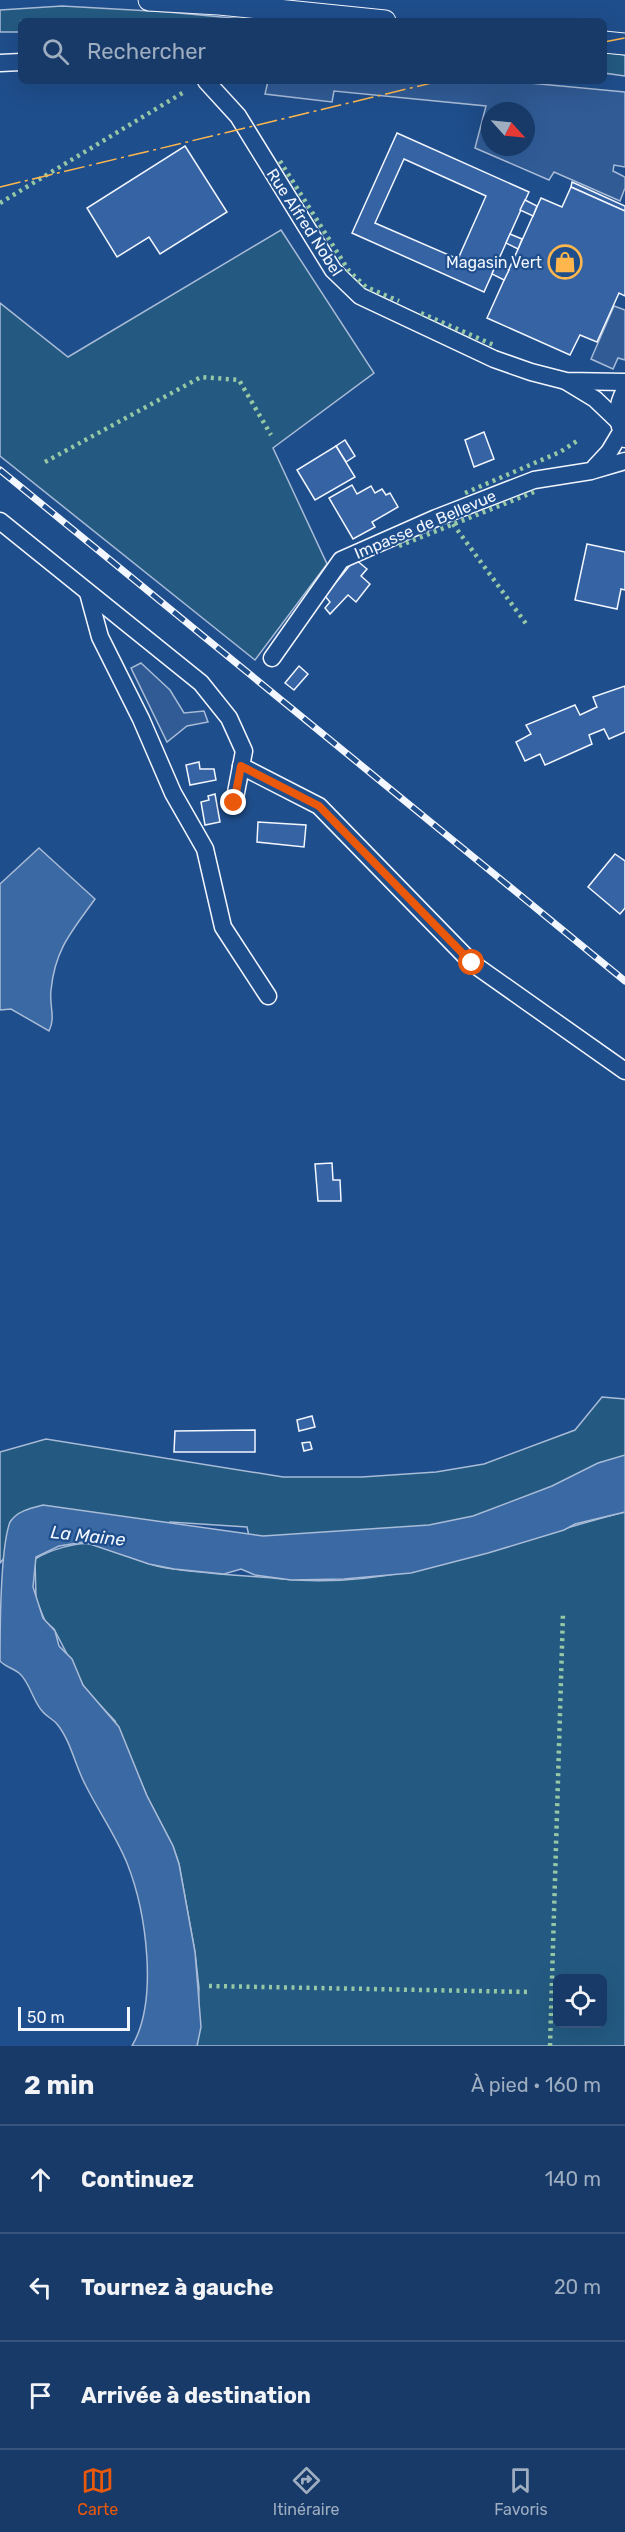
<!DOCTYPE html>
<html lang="fr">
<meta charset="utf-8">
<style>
:root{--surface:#173a69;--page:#244571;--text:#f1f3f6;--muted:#9eadc0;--line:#36547d;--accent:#ea580c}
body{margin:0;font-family:Rubik,sans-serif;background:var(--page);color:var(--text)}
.controls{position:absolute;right:18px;bottom:18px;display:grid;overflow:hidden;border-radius:9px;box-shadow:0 6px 24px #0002}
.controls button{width:54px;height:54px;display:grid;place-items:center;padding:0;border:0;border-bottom:2px solid var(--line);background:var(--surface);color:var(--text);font:30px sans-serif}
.compass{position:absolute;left:481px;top:102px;width:54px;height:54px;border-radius:50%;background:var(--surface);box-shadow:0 6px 24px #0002;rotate:117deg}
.scale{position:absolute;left:18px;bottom:15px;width:112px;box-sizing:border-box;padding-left:6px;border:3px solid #f2f6ff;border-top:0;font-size:16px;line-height:21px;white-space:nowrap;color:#f2f6ff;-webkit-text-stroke:4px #1f4e8c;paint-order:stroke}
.stop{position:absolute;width:18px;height:18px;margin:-14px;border:4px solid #ea580c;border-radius:50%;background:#fff}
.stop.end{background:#ea580c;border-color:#fff;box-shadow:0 2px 6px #0008}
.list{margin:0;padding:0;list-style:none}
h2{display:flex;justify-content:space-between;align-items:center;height:78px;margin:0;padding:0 24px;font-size:26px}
h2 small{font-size:20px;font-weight:400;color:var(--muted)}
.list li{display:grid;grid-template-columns:39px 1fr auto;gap:18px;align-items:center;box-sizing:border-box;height:108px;padding:0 24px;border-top:2px solid var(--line)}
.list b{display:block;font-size:22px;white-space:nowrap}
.list em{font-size:20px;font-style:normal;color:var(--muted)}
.icon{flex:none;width:33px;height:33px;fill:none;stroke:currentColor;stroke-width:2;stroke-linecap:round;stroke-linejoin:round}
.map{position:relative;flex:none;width:625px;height:2046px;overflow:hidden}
.search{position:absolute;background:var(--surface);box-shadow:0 6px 24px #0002;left:18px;right:18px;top:18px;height:66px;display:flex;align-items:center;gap:15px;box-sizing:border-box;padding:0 21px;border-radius:9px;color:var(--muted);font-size:22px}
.sheet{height:402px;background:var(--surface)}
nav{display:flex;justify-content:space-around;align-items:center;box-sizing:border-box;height:84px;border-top:2px solid var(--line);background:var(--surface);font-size:16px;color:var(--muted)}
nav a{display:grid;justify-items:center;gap:3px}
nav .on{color:var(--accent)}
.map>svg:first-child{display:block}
</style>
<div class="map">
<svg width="625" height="2046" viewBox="0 0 625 2046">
<rect width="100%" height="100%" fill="#1f4e8c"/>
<g fill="#245a82" stroke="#a8bbd7" stroke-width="1.5" fill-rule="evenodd">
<path d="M62,6L168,12L265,21H21V32H0V10Z"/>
<path d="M604,52L625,55V76L604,73Z"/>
<path d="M281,230L374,373L273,448L327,564L255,660L0,456V303L68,357Z"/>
<path d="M602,1397L625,1399V1467L446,1531L251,1545L247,1527L170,1522L150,1533L43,1513L0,1563V1452L46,1439L283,1477H362L436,1472L484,1464L575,1430Z"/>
<path d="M625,1512V2046H197L199,1988L195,1952L179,1864L173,1846L147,1796L115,1721L85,1689L54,1629L45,1621L36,1599L35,1559C48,1551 77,1541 92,1544C115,1548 137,1562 161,1567C201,1574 242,1575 283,1579C403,1591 511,1540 625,1512ZM558,1978H602V2024H558Z"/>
</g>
<g fill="#305b95" stroke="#a8bbd7" stroke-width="1.5" fill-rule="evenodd">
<path d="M268,81H508L625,92V167L614,165L613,171L625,177V188L620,201L554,172L549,180L475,148L486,106L334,91L332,102L265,94ZM490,111H526V147H490Z"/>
<path d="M614,306L625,310V360L618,358L613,369L591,359Z"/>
<path d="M141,663L170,690L184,713L204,711L208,722L187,726L167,742L131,668Z"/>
</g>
<g fill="#3b69a3" stroke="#a8bbd7" stroke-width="1.5">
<path d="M39,848L95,899C72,931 55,949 51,990C49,1006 56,1017 49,1031L11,1009L0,1010V884Z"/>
<path d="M625,1455V1512L575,1524L564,1530L488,1553L411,1573L344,1579L291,1580L255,1575L241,1569L224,1574L174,1569L149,1564L84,1542L59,1546L36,1557L33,1587L43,1618L55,1631L59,1646L72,1659L83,1685L119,1727L147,1796L173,1846L179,1864L195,1952L201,2027L197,2046H132C159,2000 146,1911 127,1863C116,1836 99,1812 86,1786C75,1766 71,1741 57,1724C53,1719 47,1717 43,1712C33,1702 30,1682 19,1673C13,1668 5,1667 0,1661C0,1628 0,1548 10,1522C17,1511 31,1508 43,1505L263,1536L429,1525L473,1516L552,1486L598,1463Z"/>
</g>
<g fill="#3563a3" stroke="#f2f6ff" stroke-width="1.5" fill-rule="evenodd">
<path d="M397,133L529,192L484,292L352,233ZM404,159L486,196L458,259L375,223Z"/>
<path d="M185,146L227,212L160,254L149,237L117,257L87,208Z"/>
<path d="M572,182L625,206V211L571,187Z"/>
<path d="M571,187L625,211V296L619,293L597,342L580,335L570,355L487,318L541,198L562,207Z"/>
<path d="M525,200L537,206L533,216L520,210Z"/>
<path d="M510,234L522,239L518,249L506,243Z"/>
<path d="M496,264L509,270L504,280L492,274Z"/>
<path d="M484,432L494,459L474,467L465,440Z"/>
<path d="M345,440L355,456L346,462L336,446Z"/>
<path d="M336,446L355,477L315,500L297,470Z"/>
<path d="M352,485L357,494L371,486L375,493L382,489L386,495L390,493L398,507L372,522L375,527L353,539L329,498Z"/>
<path d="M587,544L625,552V590L621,589L617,609L575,600Z"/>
<path d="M355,559L367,569L361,576L370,584L356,602L348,595L330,614L325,608L330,602L325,596Z"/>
<path d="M299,666L308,674L294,690L285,683Z"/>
<path d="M625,686V732L609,739L604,729L589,735L592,744L545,765L540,754L525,761L516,742L531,734L526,725L575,705L580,715L597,707L593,697Z"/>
<path d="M199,762L200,769H214L216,780L190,785L186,765Z"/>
<path d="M215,794L220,822L205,825L201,802L209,800L208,796Z"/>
<path d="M258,822L306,825L304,847L257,842Z"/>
<path d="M615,854L625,861V908L620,914L588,887Z"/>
<path d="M332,1163L333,1180H340L341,1201H318L315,1164Z"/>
<path d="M312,1416L315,1427L299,1431L297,1420Z"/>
<path d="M255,1430V1452H174L175,1431Z"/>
<path d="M310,1442L312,1449L304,1451L302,1443Z"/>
</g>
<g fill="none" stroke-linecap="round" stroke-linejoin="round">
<g stroke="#f2f6ff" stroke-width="19">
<g id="minor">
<path d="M0,63L21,62"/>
<path d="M206,81L238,116L333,270L360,296L494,359L531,372L566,381L625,382"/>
<path d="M567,382L595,399L617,420"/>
<path d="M625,390C615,407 616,422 625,439"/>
<path d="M595,467L609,452L621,432"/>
<path d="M0,521L201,683L229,718L244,751L234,803"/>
<path d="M88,593L100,637L141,719L173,793L205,849L223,927L268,996"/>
<path d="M272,658L341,560L436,518L534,480L591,471L625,461"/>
<path d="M241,766L319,806L472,963L625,1071"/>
</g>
</g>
<g stroke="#f2f6ff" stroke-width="23">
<g id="major">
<path d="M149,0L219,4L385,21"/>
<path d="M604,42L625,44"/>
</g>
</g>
<use href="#minor" stroke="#1f4e8c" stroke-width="16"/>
<use href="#major" stroke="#1f4e8c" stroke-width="21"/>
<g stroke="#f2f6ff" stroke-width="7">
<path id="rail" d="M0,470L625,981"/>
</g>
<use href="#rail" stroke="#1f4e8c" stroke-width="4.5" stroke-dasharray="14" stroke-linecap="butt"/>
<g stroke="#97c8a6" stroke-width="4.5" stroke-dasharray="3 4.5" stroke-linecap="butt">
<path d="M280,161L349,271L366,287L399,301"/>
<path d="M0,203L184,92"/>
<path d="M421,313L496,346"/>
<path d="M45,462L201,377L239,380L271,435"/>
<path d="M465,493L560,452L580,439"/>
<path d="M453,524L527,625"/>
<path d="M399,546L534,492"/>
<path d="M209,1986L531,1992"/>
<path d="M550,2046L563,1613"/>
</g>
<g stroke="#ffb74d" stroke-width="1.5" stroke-dasharray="21 4.5 3 4.5" stroke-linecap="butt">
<path d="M604,42L625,38"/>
<path d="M0,187L440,81"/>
</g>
</g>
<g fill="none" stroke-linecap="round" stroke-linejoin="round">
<path stroke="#ea580c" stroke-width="8" d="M234,803L241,766L319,806L472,963"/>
</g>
<defs>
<g id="shop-ring" transform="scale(1.725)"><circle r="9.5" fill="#1f4e8c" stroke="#ffb74d" stroke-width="1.5"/><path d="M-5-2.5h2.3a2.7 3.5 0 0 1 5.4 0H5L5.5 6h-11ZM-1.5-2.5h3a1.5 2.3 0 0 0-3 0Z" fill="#ffb74d"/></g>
</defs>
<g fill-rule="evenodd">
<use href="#shop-ring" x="565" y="262"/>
</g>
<g text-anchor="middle" stroke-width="4.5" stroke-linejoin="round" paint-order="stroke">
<g font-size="16" fill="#f2f6ff" stroke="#1f4e8c">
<text transform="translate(305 222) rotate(57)" y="6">Rue Alfred Nobel</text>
<text transform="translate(425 524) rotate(-23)" y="6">Impasse de Bellevue</text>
</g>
<g font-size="16" fill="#f2f6ff" stroke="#1f4e8c" text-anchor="end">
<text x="542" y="268">Magasin Vert</text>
</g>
<g font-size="18" font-style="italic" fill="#f2f6ff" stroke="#1f4e8c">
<text transform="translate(88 1536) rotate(6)" y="6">La Maine</text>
</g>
</g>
</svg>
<div class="controls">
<button><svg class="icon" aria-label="locate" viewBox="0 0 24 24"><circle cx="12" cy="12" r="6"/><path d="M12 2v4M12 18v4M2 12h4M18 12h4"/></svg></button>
</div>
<svg class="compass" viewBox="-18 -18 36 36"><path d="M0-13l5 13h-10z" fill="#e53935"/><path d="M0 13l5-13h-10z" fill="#9eadc0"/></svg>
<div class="scale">50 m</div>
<div class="stop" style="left:472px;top:963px"></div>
<div class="stop end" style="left:234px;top:803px"></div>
<div class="search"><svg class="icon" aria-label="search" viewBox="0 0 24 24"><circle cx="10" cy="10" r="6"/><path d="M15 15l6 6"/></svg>Rechercher</div>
</div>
<section class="sheet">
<h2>2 min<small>À pied · 160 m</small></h2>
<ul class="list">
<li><svg class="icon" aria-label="ahead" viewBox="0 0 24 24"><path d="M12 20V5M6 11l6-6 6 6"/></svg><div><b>Continuez</b></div><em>140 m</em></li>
<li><svg class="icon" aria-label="left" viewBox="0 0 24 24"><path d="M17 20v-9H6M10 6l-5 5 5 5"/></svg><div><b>Tournez à gauche</b></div><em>20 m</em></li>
<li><svg class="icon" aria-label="arrive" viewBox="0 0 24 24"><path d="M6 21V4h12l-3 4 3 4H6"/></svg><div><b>Arrivée à destination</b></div></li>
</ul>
</section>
<nav>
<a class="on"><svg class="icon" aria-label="map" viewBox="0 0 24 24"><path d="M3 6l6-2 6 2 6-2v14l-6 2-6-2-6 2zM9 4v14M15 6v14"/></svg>Carte</a>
<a><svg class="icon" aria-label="directions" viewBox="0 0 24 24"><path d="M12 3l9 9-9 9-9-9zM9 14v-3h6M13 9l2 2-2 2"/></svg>Itinéraire</a>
<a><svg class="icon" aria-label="saved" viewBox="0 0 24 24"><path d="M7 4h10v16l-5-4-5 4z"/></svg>Favoris</a>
</nav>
